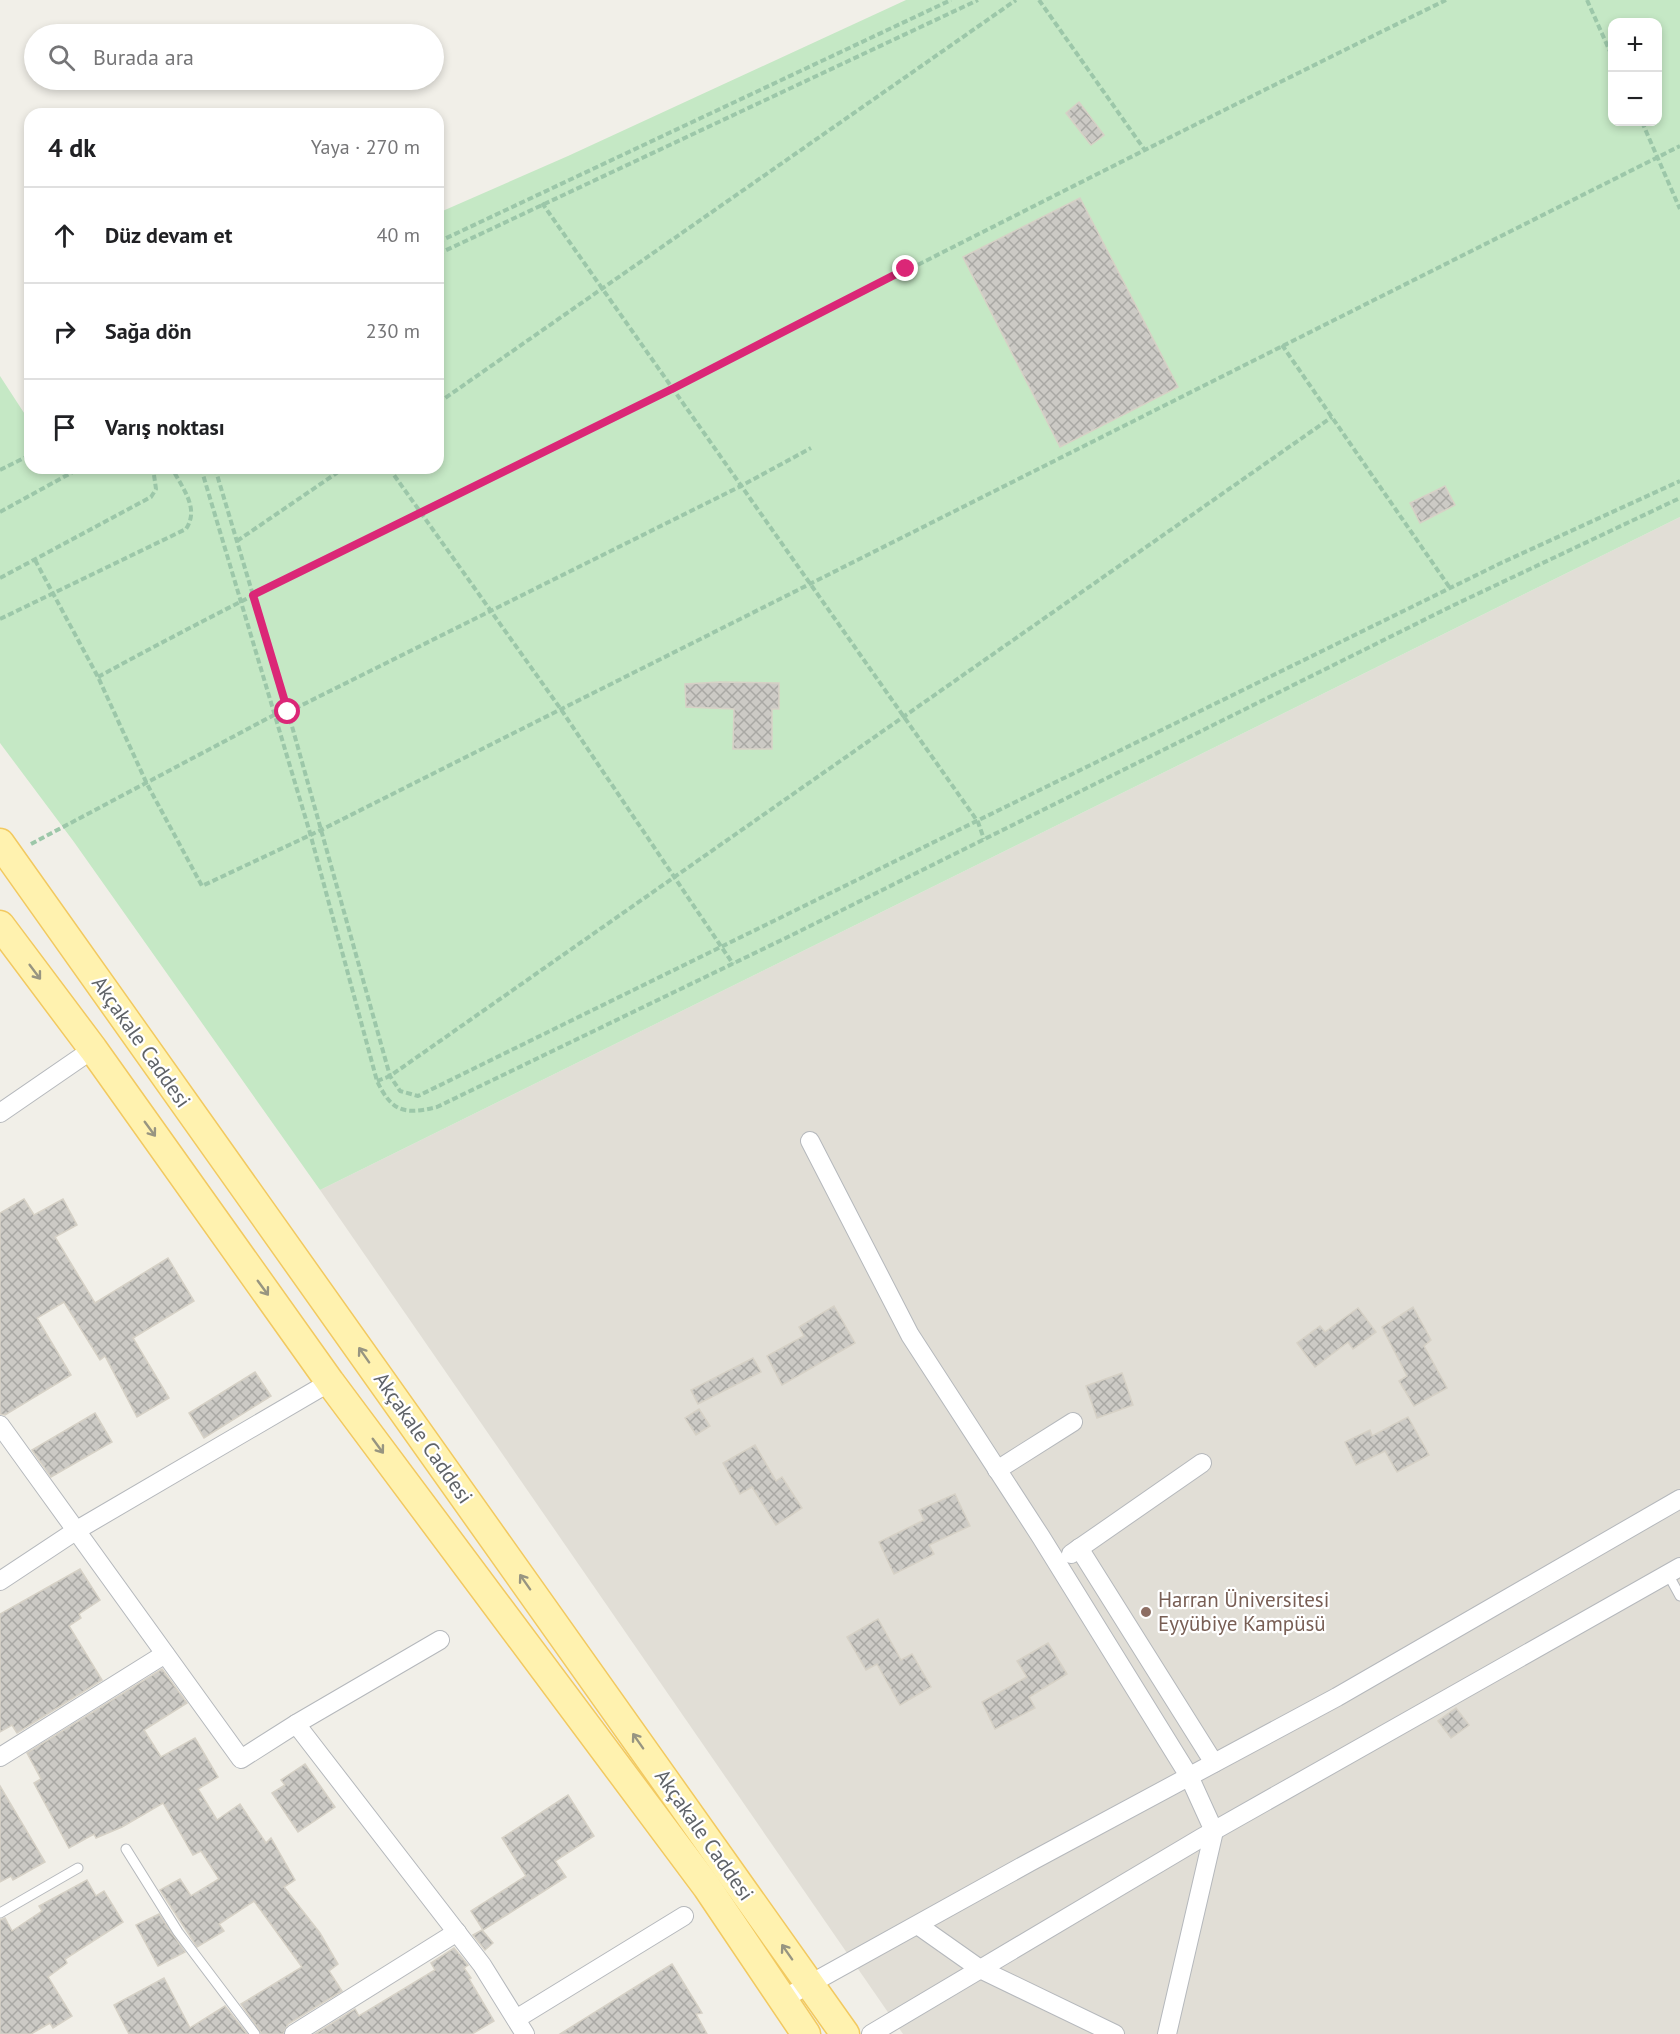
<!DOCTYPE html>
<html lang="tr">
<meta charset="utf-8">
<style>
:root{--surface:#fff;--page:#f2f2f2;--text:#202124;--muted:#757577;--line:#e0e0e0}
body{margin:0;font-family:"PT Sans",sans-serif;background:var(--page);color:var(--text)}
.controls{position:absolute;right:18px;top:18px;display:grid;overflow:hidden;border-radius:12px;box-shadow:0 3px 9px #0003}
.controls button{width:54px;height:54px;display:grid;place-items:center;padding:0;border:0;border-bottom:2px solid var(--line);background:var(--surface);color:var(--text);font:30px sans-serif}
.stop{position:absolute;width:18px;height:18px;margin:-14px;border:4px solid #db2777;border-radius:50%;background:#fff}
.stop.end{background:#db2777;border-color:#fff;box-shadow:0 2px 6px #0008}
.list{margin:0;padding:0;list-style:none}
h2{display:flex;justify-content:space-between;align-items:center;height:78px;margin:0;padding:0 24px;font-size:26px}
h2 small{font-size:20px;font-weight:400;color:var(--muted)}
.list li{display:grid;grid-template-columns:39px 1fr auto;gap:18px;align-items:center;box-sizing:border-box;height:96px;padding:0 24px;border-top:2px solid var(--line)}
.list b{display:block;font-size:22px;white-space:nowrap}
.list em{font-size:20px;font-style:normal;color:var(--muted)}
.icon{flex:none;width:33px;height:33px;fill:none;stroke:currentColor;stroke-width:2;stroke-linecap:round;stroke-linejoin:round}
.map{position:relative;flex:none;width:1680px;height:2034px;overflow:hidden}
.search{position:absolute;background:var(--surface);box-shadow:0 3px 9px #0003;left:24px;top:24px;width:420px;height:66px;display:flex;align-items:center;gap:15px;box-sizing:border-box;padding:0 21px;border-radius:33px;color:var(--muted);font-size:22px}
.panel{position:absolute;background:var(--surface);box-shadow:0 3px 9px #0003;left:24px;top:108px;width:420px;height:366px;border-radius:18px}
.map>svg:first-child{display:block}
</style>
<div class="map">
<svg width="1680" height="2034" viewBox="0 0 1680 2034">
<defs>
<pattern id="building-cross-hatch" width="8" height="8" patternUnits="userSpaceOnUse" patternTransform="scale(1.5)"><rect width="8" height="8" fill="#cccac5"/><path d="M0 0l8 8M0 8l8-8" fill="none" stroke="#a9a8a4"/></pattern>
</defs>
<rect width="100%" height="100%" fill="#f1efe8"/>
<path fill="#e1ded6" d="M1680,517V2034H903L320,1190Z"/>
<path fill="#c5e8c5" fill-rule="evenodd" d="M906,0H1680V517L320,1190L74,842L0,743V376L28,419L30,418V468H438V213L568,156ZM1612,22H1658V122H1612Z"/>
<g fill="url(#building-cross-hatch)" stroke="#d6d1c6" stroke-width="1.5">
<path d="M1079,102L1104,135L1091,145L1066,113Z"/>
<path d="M1080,198L1178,387L1060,447L963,257Z"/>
<path d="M1445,486L1455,505L1420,523L1410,503Z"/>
<path d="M720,682L779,683V709H772V749H733L734,709L686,707L685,684Z"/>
<path d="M24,1199L34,1215L63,1199L77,1225L55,1237L95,1303L168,1258L194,1301L133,1338L169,1398L137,1417L105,1356L100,1360L64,1302L37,1318L71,1375L5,1415L0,1414V1213Z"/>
<path d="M834,1306L855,1343L782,1385L767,1356L804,1336L799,1327Z"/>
<path d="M1413,1307L1431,1340L1424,1346L1447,1388L1414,1406L1399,1381L1407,1376L1382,1327Z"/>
<path d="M1358,1308L1376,1332L1353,1349L1348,1342L1315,1367L1297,1343L1320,1326L1325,1332Z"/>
<path d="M753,1358L761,1372L698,1404L691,1390Z"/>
<path d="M255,1372L271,1396L204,1438L189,1413Z"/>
<path d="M1122,1373L1133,1405L1097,1418L1086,1386Z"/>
<path d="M699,1409L710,1426L696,1435L685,1418Z"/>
<path d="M95,1413L112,1442L51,1477L32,1450Z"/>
<path d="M1408,1417L1429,1455L1397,1472L1385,1451L1356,1465L1345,1442L1370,1430L1372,1436Z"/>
<path d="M755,1445L776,1481L782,1477L802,1508L776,1525L752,1487L740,1494L723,1463Z"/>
<path d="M955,1494L970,1526L929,1545L934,1554L894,1574L879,1542L924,1520L919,1510Z"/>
<path d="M80,1569L100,1600L79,1614L81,1618L69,1626L102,1680L17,1733L12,1725L0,1732V1614Z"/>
<path d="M878,1619L901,1660L912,1654L931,1687L900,1705L877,1664L866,1670L847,1637Z"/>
<path d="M1048,1643L1067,1674L1029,1697L1035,1708L995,1729L982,1702L1027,1677L1017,1661Z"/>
<path d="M162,1669L187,1703L144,1730L161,1757L195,1738L218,1777L198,1789L217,1820L240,1804L266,1843L271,1838L295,1880L284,1887L320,1933L338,1964L329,1971L342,1991L288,2024L283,2034H262L241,2004L302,1967L254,1901L219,1924L224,1931L197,1947L160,1890L180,1879L191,1896L219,1879L201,1851L193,1855L163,1803L122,1827L96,1838L94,1834L69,1848L34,1783L41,1779L27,1753Z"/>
<path d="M1456,1708L1469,1725L1451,1738L1438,1721Z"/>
<path d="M305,1764L335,1807L298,1832L272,1793L285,1785L281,1780Z"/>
<path d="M0,1786L45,1862L13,1880L11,1876L0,1882Z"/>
<path d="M568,1795L594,1836L555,1861L566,1877L483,1930L471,1911L526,1876L502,1838Z"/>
<path d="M87,1880L96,1896L104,1891L123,1922L65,1959L67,1963L48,1977L72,2016L53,2028L50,2023L31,2034H0V1920L5,1918L12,1931L42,1911L39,1906Z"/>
<path d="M159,1914L185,1952L158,1966L136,1925Z"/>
<path d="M482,1930L493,1943L485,1950L473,1935Z"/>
<path d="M454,1948L468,1965L464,1968L471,1978L469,1979L494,2021L472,2034H315L355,2009L359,2016L435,1970L431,1963Z"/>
<path d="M672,1964L702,2013L696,2014L707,2034H560Z"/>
<path d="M164,1978L190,2028L225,2006L247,2034H129L114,2005Z"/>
</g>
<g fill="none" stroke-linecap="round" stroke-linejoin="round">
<g stroke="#b5b8bc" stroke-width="11">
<g id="lane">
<path d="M1668,1574L1680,1596"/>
<path d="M126,1849L178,1932L255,2034"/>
<path d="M0,1913L78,1868"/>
</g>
</g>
<g stroke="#b5b8bc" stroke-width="20">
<g id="street">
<path d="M0,1113L93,1049"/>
<path d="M810,1141L910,1335L1041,1537L1189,1776L1214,1831L1167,2034"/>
<path d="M0,1425L241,1759L296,1724L440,1640"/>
<path d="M997,1470L1073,1422"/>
<path d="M1079,1548L1214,1763"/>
<path d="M1071,1554L1202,1463"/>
<path d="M0,1581L77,1530L330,1382"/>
<path d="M296,1724L482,1965L525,2034"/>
<path d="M0,1757L165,1654"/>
<path d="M919,1926L980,1969L1115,2034"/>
<path d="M783,1999L1030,1862L1337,1697L1680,1499"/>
<path d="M516,2019L684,1916"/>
<path d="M294,2034L457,1932"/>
<path d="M871,2034L1201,1838L1680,1567"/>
</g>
</g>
<g stroke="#f2c960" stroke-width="31">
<g id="primary">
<path d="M0,843L845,2034"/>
<path d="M0,925L93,1049L330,1382L707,1887L806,2034"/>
</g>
</g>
<g stroke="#9cc7a9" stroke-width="4" stroke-dasharray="6 3" stroke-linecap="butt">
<path d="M1039,0L1144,149"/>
<path d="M1587,0L1612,56"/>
<path d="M1642,122L1680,209"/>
<path d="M542,203L978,822L984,839"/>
<path d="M438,242L951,0"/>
<path d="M438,254L978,0"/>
<path d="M1282,345L1450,588"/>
<path d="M438,403L1016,0"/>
<path d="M201,468L310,833L377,1081C392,1112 404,1115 437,1107L794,934L1454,605L1680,498"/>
<path d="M215,468L288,712L390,1076L400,1091L418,1096L1501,563L1680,481"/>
<path d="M389,468L560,708L733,964"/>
<path d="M0,470L30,455"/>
<path d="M0,512L80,468"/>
<path d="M237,541L344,468"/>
<path d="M35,560L98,677L147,784L202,886L321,830L1680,146"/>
<path d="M0,578L151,497L156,489L153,468"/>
<path d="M0,619L186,529C200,508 182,488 172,468"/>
<path d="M98,677C286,574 482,484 674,388C931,259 1187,127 1446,0"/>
<path d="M31,844L274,715L288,712L741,486L811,448"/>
<path d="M377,1081L390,1076L1332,417"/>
</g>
<use href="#lane" stroke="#fff" stroke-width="9"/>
<use href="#street" stroke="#fff" stroke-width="18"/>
<use href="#primary" stroke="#fff2af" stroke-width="28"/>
</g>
<defs><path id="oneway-shaft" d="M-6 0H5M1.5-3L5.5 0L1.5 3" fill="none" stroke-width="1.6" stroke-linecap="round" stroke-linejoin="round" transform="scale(1.5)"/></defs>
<g stroke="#979581">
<use href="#oneway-shaft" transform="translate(35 972) rotate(53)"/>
<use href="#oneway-shaft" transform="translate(150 1129) rotate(54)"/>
<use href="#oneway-shaft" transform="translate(263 1288) rotate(54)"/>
<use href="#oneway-shaft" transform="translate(364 1355) rotate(-125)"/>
<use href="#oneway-shaft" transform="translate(378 1446) rotate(54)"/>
<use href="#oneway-shaft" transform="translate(525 1582) rotate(-125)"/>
<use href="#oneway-shaft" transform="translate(638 1741) rotate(-125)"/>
<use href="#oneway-shaft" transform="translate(787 1952) rotate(-125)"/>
</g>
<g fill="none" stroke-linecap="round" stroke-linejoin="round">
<path stroke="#db2777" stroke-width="8" d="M288,712L253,595L674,388L906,269"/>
</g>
<circle fill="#8d6e63" stroke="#fff" stroke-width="2" cx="1146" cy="1612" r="6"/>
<g text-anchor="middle" stroke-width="4.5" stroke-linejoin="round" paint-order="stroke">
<g font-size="21" fill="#5f6368" stroke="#fff">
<text transform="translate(141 1042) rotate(55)" y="7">Akçakale Caddesi</text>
<text transform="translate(423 1438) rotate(55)" y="7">Akçakale Caddesi</text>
<text transform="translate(704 1835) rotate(55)" y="7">Akçakale Caddesi</text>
</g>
<g font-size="21" fill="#785e54" stroke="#fff" text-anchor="start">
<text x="1158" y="1607">Harran Üniversitesi<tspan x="1158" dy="24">Eyyübiye Kampüsü</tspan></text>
</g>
</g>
</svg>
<div class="controls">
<button>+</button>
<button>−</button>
</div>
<div class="stop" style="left:288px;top:712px"></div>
<div class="stop end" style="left:906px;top:269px"></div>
<div class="search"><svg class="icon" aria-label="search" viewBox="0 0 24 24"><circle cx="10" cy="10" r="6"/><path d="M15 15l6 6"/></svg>Burada ara</div>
<section class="panel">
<h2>4 dk<small>Yaya · 270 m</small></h2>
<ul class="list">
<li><svg class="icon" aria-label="ahead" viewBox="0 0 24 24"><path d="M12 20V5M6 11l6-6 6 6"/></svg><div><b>Düz devam et</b></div><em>40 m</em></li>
<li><svg class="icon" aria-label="right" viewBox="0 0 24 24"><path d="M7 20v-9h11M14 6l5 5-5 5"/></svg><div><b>Sağa dön</b></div><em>230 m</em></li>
<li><svg class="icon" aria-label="arrive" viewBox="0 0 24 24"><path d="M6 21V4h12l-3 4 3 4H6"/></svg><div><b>Varış noktası</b></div></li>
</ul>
</section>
</div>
